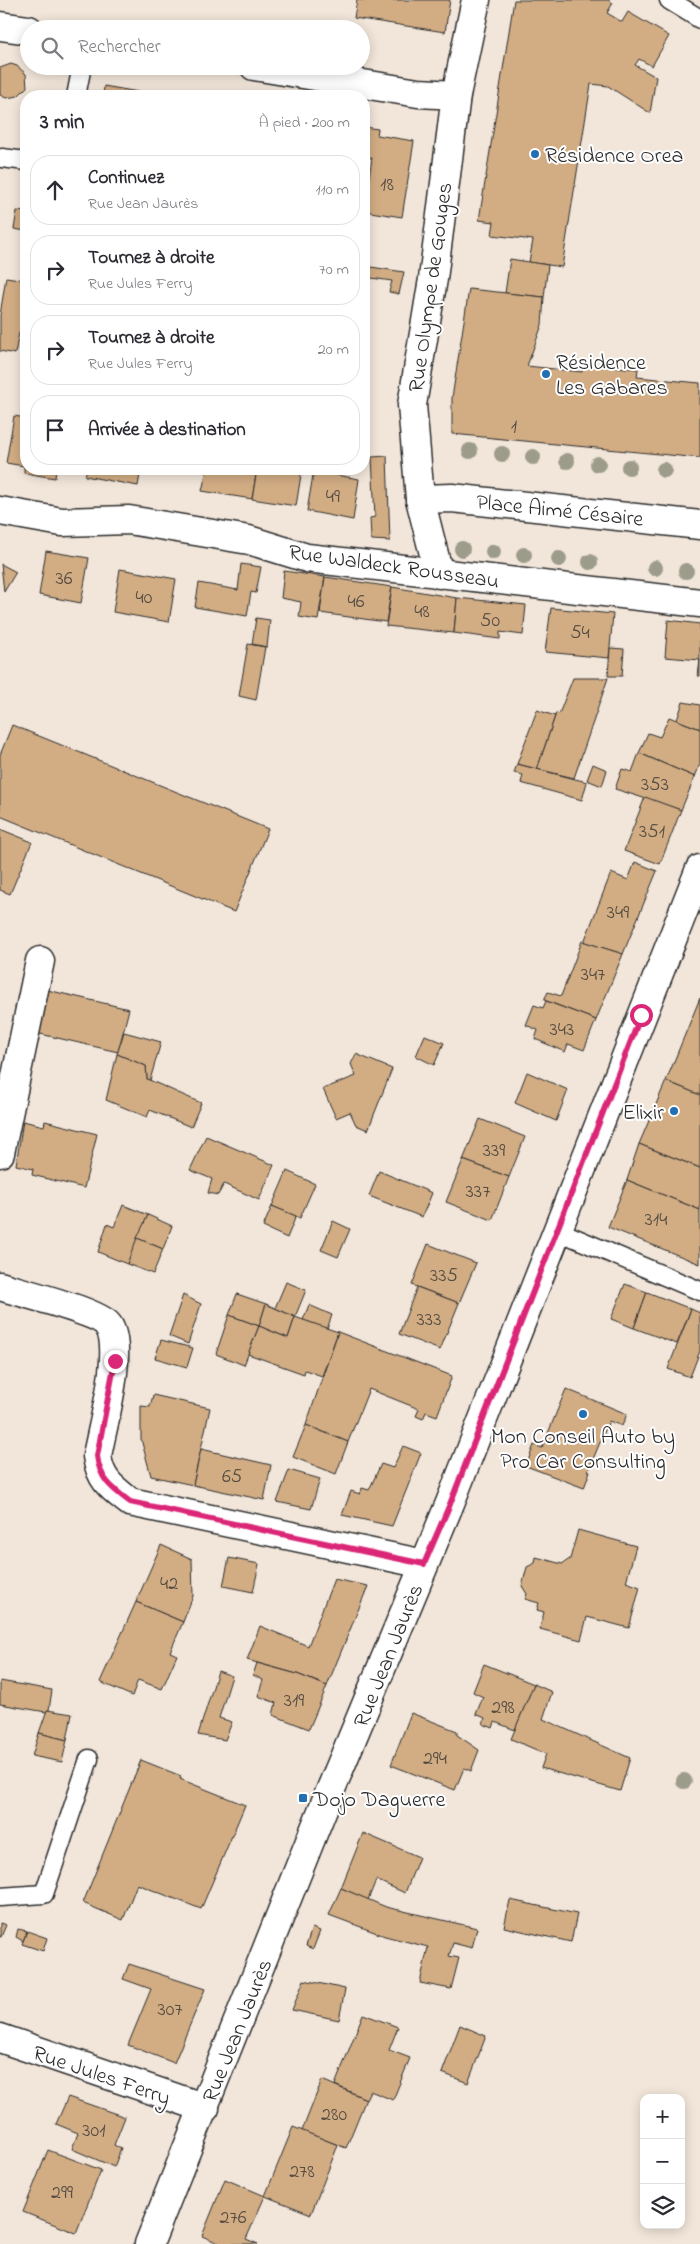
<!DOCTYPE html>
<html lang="fr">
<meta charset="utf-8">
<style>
:root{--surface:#fff;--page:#f7f7f7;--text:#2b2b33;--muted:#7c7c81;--line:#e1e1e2}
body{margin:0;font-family:"Indie Flower",sans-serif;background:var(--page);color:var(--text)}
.controls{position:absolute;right:15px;bottom:15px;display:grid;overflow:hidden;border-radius:10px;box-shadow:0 2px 12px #0003}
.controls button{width:45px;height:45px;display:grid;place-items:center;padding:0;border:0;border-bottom:1px solid var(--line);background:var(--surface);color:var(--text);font:25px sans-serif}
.stop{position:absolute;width:15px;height:15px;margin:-11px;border:4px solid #db2777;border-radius:50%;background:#fff}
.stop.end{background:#db2777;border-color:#fff;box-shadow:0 1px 5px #0008}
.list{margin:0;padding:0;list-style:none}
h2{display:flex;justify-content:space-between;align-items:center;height:65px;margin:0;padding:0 20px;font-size:21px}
h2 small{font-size:16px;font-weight:400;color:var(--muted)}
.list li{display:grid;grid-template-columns:32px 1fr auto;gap:15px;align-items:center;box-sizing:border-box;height:70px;margin:0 10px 10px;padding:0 10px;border:1px solid var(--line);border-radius:20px}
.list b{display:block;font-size:19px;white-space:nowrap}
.list p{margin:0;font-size:16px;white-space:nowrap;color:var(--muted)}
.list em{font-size:16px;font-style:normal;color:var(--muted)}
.icon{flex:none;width:28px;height:28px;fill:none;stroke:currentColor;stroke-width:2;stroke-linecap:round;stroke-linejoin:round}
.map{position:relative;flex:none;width:700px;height:2244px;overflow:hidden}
.search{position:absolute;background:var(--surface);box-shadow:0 2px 12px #0003;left:20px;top:20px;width:350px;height:55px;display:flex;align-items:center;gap:12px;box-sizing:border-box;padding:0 18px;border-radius:28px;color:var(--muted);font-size:19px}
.panel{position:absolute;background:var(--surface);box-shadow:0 2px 12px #0003;left:20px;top:90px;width:350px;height:385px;border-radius:20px}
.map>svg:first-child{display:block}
</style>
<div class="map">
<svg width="700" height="2244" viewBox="0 0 700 2244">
<rect width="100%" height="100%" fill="#f2e6da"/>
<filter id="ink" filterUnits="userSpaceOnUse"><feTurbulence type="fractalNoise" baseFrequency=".02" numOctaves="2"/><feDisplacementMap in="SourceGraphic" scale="10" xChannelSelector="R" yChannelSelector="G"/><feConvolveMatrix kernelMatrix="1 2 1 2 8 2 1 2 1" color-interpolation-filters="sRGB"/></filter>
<g filter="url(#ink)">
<g fill="#d2ad84" stroke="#2b2b2b">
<path d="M357,0H450L445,32L354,18Z"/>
<path d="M514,0H608L613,3L607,13L622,22L628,12L669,36L652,66L639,59L635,65L656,77L650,113L608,86L591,84L562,267L529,262L533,240L492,235L494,222L479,220Z"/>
<path d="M11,64L17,66L26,74L27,87L18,96L6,98L0,95V68Z"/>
<path d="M104,86L150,94V96H103Z"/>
<path d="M364,127L378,129L377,135L414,141L402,217L364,211L372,158L364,157Z"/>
<path d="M17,211L26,212V231L14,229Z"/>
<path d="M510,259L548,265L544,297L505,293Z"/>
<path d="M364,266L404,272L399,294L389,292L392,281L364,277Z"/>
<path d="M6,277L26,280V334L19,333L15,354L0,351V315Z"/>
<path d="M469,289L544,297L542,325L527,366L582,372V364L626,368L638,369L637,377L700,383V458L452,434V398Z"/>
<path d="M14,416L26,418V469H56L55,478L24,473V466L6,463Z"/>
<path d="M387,456L390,541L372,540L371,538L370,518L375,517L372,457Z"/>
<path d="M87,469H141L138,486L85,476Z"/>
<path d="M207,469H257L252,499L202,491Z"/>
<path d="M257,469H302L296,506L252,499Z"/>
<path d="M314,469H338L336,475L359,479L353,520L307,511Z"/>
<path d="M46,551L89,558L81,603L39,595Z"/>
<path d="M1,564L16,572L4,592Z"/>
<path d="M241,564L261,567L256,593L251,592L247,616L195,607L199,583L238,590Z"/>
<path d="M120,569L176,579L169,622L113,612Z"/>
<path d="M284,571L325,577L318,620L299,617L301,602L281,598Z"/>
<path d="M325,577L392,587L386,622L320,613Z"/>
<path d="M392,587L457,598L454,633L386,626Z"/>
<path d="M457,598L526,605L523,635L500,632V639L454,633Z"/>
<path d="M551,608L613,614L609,658L545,652Z"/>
<path d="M256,618L270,620L267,647L252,644Z"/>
<path d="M668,620L700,624V676H698L700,660L665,657Z"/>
<path d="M248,644L265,647L256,700L239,696Z"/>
<path d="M610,648L624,649L622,676H608Z"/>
<path d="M573,678H608L574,778L537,769L556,713L559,714Z"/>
<path d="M683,702L700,705V729L677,720Z"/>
<path d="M537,710L555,716L537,769L517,764Z"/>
<path d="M669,717L700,729V764L695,777L639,753L648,733L660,737Z"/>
<path d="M12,725L268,829L234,912L0,816V755Z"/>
<path d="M639,753L695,777L681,810L615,789L622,769L632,772Z"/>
<path d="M517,764L587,782L582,800L521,783L523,775L514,773Z"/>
<path d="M593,764L607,770L602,786L587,780Z"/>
<path d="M645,797L681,810L660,864L624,851Z"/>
<path d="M0,829L32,842L10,894L0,890Z"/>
<path d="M635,862L657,871L623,954L584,942L611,873L628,880Z"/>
<path d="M582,941L623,954L596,1020L544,1000L548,992L561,996Z"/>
<path d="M43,989L129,1009L118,1052L36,1033Z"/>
<path d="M700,998V1095L666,1081Z"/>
<path d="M546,1001L596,1020L584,1050L568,1044L565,1052L535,1039L538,1030L526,1025L534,1005L543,1008Z"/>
<path d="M124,1032L161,1042L150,1080L147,1079L146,1066L117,1054Z"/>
<path d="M425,1035L444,1043L434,1065L416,1056Z"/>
<path d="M117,1054L146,1066L147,1079L201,1103L191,1127L150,1110L147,1117L106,1100Z"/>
<path d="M356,1054L392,1069L368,1130L356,1125L350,1112L336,1118L323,1089L356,1076L351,1064Z"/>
<path d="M527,1072L568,1090L556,1121L515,1103Z"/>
<path d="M666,1081L700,1095V1168L639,1144Z"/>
<path d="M480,1119L525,1137L509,1177L463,1160Z"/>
<path d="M23,1121L44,1126L45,1121L97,1134L84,1188L32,1175L33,1169L16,1165Z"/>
<path d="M206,1136L274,1165L259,1200L224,1184L218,1195L208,1193L212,1179L190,1170Z"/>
<path d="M639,1144L700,1168V1210L627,1180Z"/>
<path d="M463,1160L509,1177L492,1220L446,1202Z"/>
<path d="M287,1171L315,1184L300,1218L272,1206Z"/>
<path d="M379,1171L432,1193L422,1217L369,1196Z"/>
<path d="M627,1180L700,1210V1264L608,1227Z"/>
<path d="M123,1205L148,1215L127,1264L98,1252L107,1224L114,1227Z"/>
<path d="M272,1206L296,1216L287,1238L263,1227Z"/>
<path d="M148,1215L172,1226L163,1249L137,1238Z"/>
<path d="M333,1221L350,1229L338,1257L321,1250Z"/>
<path d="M137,1238L163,1249L153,1274L127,1264Z"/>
<path d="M428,1244L476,1263L459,1303L412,1285Z"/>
<path d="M286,1282L306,1290L295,1317L275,1308Z"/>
<path d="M625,1284L647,1292L634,1328L611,1319Z"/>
<path d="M417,1287L459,1303L440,1350L399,1334Z"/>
<path d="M647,1292L691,1309L677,1344L634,1328Z"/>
<path d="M237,1294L266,1304L259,1326L229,1315Z"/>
<path d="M183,1295L201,1304L188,1344L169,1336Z"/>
<path d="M266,1304L295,1317L288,1338L259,1326Z"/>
<path d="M309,1305L332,1315L327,1329L303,1320Z"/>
<path d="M691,1309L700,1313V1351L690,1377L668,1369Z"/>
<path d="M229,1315L259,1326L244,1365L216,1354Z"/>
<path d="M295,1317L338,1332L322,1376L305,1370L304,1374L248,1354L259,1326L288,1338Z"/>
<path d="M338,1332L452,1376L437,1416L426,1412L423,1419L416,1416L419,1409L369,1389L348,1442L306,1425Z"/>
<path d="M161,1340L193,1348L187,1367L155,1358Z"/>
<path d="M566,1389L627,1414L622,1426L609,1421L588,1471H590L584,1488L526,1466L534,1445L542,1448Z"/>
<path d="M153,1395L210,1408L193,1485L151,1476L141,1439V1406L150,1407Z"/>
<path d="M306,1425L348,1442L336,1474L293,1457Z"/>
<path d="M403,1446L421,1453L392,1526L342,1515L351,1491L360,1494L362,1488L369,1490L381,1464L393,1468Z"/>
<path d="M201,1449L271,1465L264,1500L193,1485Z"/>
<path d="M289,1470L320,1479L311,1509L277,1502Z"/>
<path d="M578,1530L636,1546L626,1582L640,1587L629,1628L587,1617L581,1640L540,1629L544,1612L537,1610L539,1603L525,1599L527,1594L522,1586L527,1567L535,1563L536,1557L562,1564L570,1559Z"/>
<path d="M161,1545L192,1559L193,1596L183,1622L136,1602Z"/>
<path d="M229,1558L259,1564L253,1592L223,1586Z"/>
<path d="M334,1579L368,1586L327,1686L297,1674L247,1660L260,1626L308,1646Z"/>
<path d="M136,1602L183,1622L170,1652L177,1655L162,1689L138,1680L132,1696L100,1682Z"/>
<path d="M257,1663L297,1674L327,1686L309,1729L273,1715L276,1703L258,1696L263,1680L253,1675Z"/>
<path d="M484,1664L534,1684L515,1730L495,1722L493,1728L483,1724L485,1718L476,1714L483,1697L473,1692Z"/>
<path d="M218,1671L232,1676L219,1718L232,1722L225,1740L198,1735Z"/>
<path d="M0,1681L52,1690L49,1710L46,1712L0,1704Z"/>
<path d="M534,1684L552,1692L543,1719L630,1758L620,1791L541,1768L546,1754L511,1739Z"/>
<path d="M47,1710L72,1714L67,1740L39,1733Z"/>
<path d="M411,1713L457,1731V1735L479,1750L471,1771L464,1768L455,1790L391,1765Z"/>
<path d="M39,1733L67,1740L62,1762L32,1756Z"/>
<path d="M141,1760L181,1776L180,1779L245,1805L201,1909L137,1884L123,1920L83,1903Z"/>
<path d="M363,1833L419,1857L405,1893L376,1880L368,1900L341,1888Z"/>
<path d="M341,1888L386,1907L477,1928L472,1948L453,1943L449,1956L459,1958L451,1989L420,1983L428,1947L385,1936L329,1915Z"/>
<path d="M510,1900L577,1914L571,1942L504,1927Z"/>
<path d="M0,1923L6,1925L1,1937H0Z"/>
<path d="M312,1928L320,1931L313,1949L306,1946Z"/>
<path d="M18,1929L27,1931L23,1941L16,1937Z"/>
<path d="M27,1931L47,1938L43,1951L22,1944Z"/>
<path d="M129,1964L205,1989L174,2063L128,2045L151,1989L123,1979Z"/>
<path d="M304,1980L345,1989L339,2020L292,2010Z"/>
<path d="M363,2014L398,2027L389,2050L410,2058L393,2100L370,2091L366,2099L335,2085Z"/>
<path d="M460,2025L486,2036L468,2083L442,2073Z"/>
<path d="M322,2080L366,2099L346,2148L302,2131Z"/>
<path d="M68,2097L125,2117L114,2145L121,2149L114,2167L72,2149L78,2133L56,2124Z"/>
<path d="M293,2127L338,2145L311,2214L265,2196Z"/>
<path d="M48,2150L101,2170L76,2233L23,2212Z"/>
<path d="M225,2179L265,2196L246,2239L258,2244H221L202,2236Z"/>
</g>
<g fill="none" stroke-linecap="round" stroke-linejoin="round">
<g stroke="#2b2b2b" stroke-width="21">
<g id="lane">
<path d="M669,0L700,19"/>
<path d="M76,96L82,66"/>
<path d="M2,158L26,161"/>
<path d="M556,1230L700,1291"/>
<path d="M0,1897L44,1894L89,1759"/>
</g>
</g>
<g stroke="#2b2b2b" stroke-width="31">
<g id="street">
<path d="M0,26L29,30"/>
<path d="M254,66L418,93L456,95"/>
<path d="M420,499L452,498L700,525"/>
<path d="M0,511L62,522L129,520L249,540L307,558L700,603"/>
<path d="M439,574L420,499L412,405L433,279L456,95L476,0"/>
<path d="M0,1153L40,961"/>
<path d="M0,1286C19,1292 99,1312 108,1325C125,1349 102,1427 97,1456C100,1480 112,1488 130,1502L424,1564"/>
<path d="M0,2038L205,2108"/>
</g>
</g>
<g stroke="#2b2b2b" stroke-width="31">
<path id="secondary" d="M149,2244L326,1801L450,1503L700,869"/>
</g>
<use href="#lane" stroke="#fff" stroke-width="18"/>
<use href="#street" stroke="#fff" stroke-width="28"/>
<use href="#secondary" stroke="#fff" stroke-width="28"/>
</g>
<g fill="#9d9c8a">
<circle cx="470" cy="451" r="8"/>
<circle cx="502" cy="454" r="8"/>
<circle cx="533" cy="457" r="8"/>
<circle cx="567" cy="461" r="8"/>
<circle cx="598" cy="464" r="8"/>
<circle cx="629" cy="467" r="8"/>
<circle cx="664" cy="470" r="8"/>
<circle cx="462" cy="549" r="8"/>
<circle cx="493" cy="552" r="8"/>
<circle cx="524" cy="555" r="8"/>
<circle cx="559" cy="559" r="8"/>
<circle cx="590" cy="562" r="8"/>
<circle cx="655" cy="568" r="8"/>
<circle cx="686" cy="571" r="8"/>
<circle cx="684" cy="1781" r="8"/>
</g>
</g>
<g fill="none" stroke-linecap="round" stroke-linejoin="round" filter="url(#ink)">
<path stroke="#db2777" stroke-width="6" d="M115,1361L97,1456C100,1480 112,1488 130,1502L424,1564L450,1504L641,1015"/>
</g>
<g fill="#1f6fb2" stroke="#fff" stroke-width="2">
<circle cx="535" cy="154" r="5"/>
<circle cx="546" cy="374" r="5"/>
<circle cx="674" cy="1111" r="5"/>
<circle cx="583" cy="1414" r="5"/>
<rect x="298" y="1793" width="10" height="10" rx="2.5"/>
</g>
<g text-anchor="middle" stroke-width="4" stroke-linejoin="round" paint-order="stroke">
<g font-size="20" fill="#554c41">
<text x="387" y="190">18</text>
<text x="514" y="432">1</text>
<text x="333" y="502">49</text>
<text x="64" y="584">36</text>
<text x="144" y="603">40</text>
<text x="356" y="607">46</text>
<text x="422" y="617">48</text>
<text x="490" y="626">50</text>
<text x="580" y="638">54</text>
<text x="655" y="790">353</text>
<text x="652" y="837">351</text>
<text x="618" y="918">349</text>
<text x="593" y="980">347</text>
<text x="562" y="1035">343</text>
<text x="494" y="1156">339</text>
<text x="478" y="1197">337</text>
<text x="656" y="1225">314</text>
<text x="444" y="1281">335</text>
<text x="429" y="1325">333</text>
<text x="232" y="1482">65</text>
<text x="169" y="1589">42</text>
<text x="294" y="1706">319</text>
<text x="503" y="1713">298</text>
<text x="435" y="1764">294</text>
<text x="170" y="2015">307</text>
<text x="334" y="2120">280</text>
<text x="94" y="2136">301</text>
<text x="302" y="2177">278</text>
<text x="62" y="2198">299</text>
<text x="233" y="2223">276</text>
</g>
<g font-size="22" fill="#2b2b2b" stroke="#fff" text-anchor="start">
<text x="545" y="162">Résidence Orea</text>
<text x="556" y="369">Résidence<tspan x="556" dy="25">Les Gabares</tspan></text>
<text x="664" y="1119" text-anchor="end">Elixir</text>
<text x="583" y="1443" text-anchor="middle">Mon Conseil Auto by<tspan x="583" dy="25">Pro Car Consulting</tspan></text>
<text x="313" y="1806">Dojo Daguerre</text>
</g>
<g font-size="22" fill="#2b2b2b" stroke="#fff">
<text transform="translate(429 287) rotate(-82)" y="8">Rue Olympe de Gouges</text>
<text transform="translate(560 509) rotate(6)" y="8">Place Aimé Césaire</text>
<text transform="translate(394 565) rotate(8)" y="8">Rue Waldeck Rousseau</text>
<text transform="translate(387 1655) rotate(-68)" y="8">Rue Jean Jaurès</text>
<text transform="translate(236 2030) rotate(-68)" y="8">Rue Jean Jaurès</text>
<text transform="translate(102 2074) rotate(19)" y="8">Rue Jules Ferry</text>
</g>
</g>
</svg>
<div class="controls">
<button>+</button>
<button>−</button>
<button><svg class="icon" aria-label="layers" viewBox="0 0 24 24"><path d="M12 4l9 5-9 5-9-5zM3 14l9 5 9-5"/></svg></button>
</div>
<div class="stop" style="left:641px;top:1015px"></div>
<div class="stop end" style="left:115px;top:1361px"></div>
<div class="search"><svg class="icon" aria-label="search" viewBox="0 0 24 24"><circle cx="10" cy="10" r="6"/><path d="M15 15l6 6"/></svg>Rechercher</div>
<section class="panel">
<h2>3 min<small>À pied · 200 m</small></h2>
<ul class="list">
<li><svg class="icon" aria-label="ahead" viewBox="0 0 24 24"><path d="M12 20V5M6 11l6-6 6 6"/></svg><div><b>Continuez</b><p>Rue Jean Jaurès</p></div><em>110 m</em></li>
<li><svg class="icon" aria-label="right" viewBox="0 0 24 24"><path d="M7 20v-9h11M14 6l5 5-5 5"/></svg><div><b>Tournez à droite</b><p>Rue Jules Ferry</p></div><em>70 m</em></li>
<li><svg class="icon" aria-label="right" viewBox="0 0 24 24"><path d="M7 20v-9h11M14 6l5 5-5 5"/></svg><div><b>Tournez à droite</b><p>Rue Jules Ferry</p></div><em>20 m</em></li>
<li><svg class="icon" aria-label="arrive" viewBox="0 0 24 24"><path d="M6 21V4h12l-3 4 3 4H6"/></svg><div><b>Arrivée à destination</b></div></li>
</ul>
</section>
</div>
